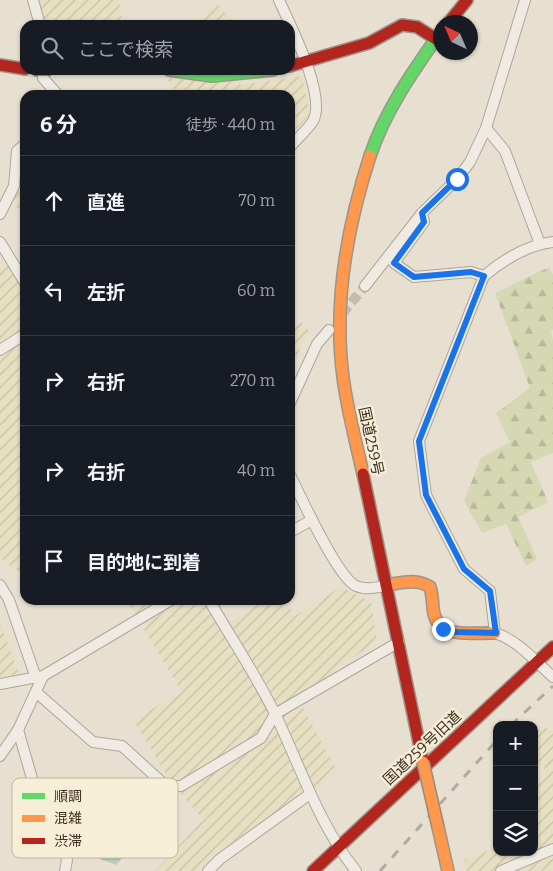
<!DOCTYPE html>
<html lang="ja">
<meta charset="utf-8">
<style>
:root{--surface:#171b24;--page:#242831;--text:#f1f3f6;--muted:#9ea1a6;--line:#363941}
body{margin:0;font-family:Bitter,"Noto Sans JP",serif;background:var(--page);color:var(--text)}
.controls{position:absolute;right:15px;bottom:15px;display:grid;overflow:hidden;border-radius:10px;box-shadow:0 1px 4px #0004}
.controls button{width:45px;height:45px;display:grid;place-items:center;padding:0;border:0;border-bottom:1px solid var(--line);background:var(--surface);color:var(--text);font:25px sans-serif}
.compass{position:absolute;left:433px;top:15px;width:45px;height:45px;border-radius:50%;background:var(--surface);box-shadow:0 1px 4px #0004;rotate:316deg}
.stop{position:absolute;width:15px;height:15px;margin:-11px;border:4px solid #1a73e8;border-radius:50%;background:#fff}
.stop.end{background:#1a73e8;border-color:#fff;box-shadow:0 1px 5px #0008}
.list{margin:0;padding:0;list-style:none}
h2{display:flex;justify-content:space-between;align-items:center;height:65px;margin:0;padding:0 20px;font-size:21px}
h2 small{font-size:16px;font-weight:400;color:var(--muted)}
.list li{display:grid;grid-template-columns:32px 1fr auto;gap:15px;align-items:center;box-sizing:border-box;height:90px;padding:0 20px;border-top:1px solid var(--line)}
.list b{display:block;font-size:19px;white-space:nowrap}
.list em{font-size:16px;font-style:normal;color:var(--muted)}
.icon{flex:none;width:28px;height:28px;fill:none;stroke:currentColor;stroke-width:2;stroke-linecap:round;stroke-linejoin:round}
.map{position:relative;flex:none;width:553px;height:871px;overflow:hidden}
.search{position:absolute;background:var(--surface);box-shadow:0 1px 4px #0004;left:20px;top:20px;width:275px;height:55px;display:flex;align-items:center;gap:12px;box-sizing:border-box;padding:0 18px;border-radius:15px;color:var(--muted);font-size:19px}
.panel{position:absolute;background:var(--surface);box-shadow:0 1px 4px #0004;left:20px;top:90px;width:275px;height:515px;border-radius:15px}
.map>svg:first-child{display:block}
</style>
<div class="map">
<svg width="553" height="871" viewBox="0 0 553 871">
<defs>
<pattern id="farmland-furrows" width="10" height="10" patternUnits="userSpaceOnUse" patternTransform="scale(1.25)"><rect width="10" height="10" fill="#e6dfc2"/><path d="M-1 1l2-2M0 10L10 0M9 11l2-2" fill="none" stroke="#c6c0a6"/></pattern>
<pattern id="forest-firs" width="22" height="20" patternUnits="userSpaceOnUse" patternTransform="scale(1.25)"><rect width="22" height="20" fill="#d6d7b3"/><path d="M5 1l3.5 6h-7zM16 11l3.5 6h-7z" fill="#b9b99a"/></pattern>
<pattern id="water-rules" width="6" height="5" patternUnits="userSpaceOnUse" patternTransform="scale(1.25)"><rect width="6" height="5" fill="#bcccc2"/><path d="M0 2.5h6" fill="none" stroke="#a2b0a6"/></pattern>
</defs>
<rect width="100%" height="100%" fill="#e7e0d1"/>
<g fill="url(#farmland-furrows)">
<path d="M38,0H119L123,25H44Z"/>
<path d="M216,3L236,25H194Z"/>
<path d="M157,70H239L240,85L302,76L310,115L290,135V95H164L175,91L164,73Z"/>
<path d="M25,154V217L23,218L13,201Z"/>
<path d="M6,262L19,283L25,280V575L7,564L0,556V266Z"/>
<path d="M302,322L309,331L290,370V328Z"/>
<path d="M341,587L371,602L377,641L297,697L338,772L213,855L196,871H155L203,820L169,779L133,720L182,692L126,600H217L230,622L265,600H285L295,616Z"/>
<path d="M0,623L19,674L0,677Z"/>
<path d="M529,722L553,731V871H467L464,860L497,847V852H534V794L545,766L534,762V725H527Z"/>
</g>
<path fill="url(#forest-firs)" d="M549,267L553,275V329L551,332L553,340V453L531,462L548,502L518,517L537,559L526,566L506,524L482,533L464,501L481,458L510,442L496,413L530,388L495,293Z"/>
<path fill="url(#water-rules)" d="M131,802L140,838L116,865L97,858L124,830L119,817Z"/>
<g fill="none" stroke-linecap="round" stroke-linejoin="round">
<path stroke="#c5bcae" stroke-width="10" stroke-dasharray="10 5" stroke-linecap="butt" d="M342,314L365,286"/>
<g stroke="#ada599" stroke-width="12">
<g id="street">
<path d="M33,0L40,25"/>
<path d="M279,0C290,25 327,96 313,121C307,130 297,139 290,147"/>
<path d="M42,70L43,78L58,95"/>
<path d="M486,128L505,151L540,244"/>
<path d="M422,213L424,222L394,263L414,277L471,272L484,276"/>
<path d="M0,214L14,186L17,151L25,144"/>
<path d="M0,242L25,283"/>
<path d="M553,242C528,245 503,260 484,276L419,441L426,495L464,569L490,591L495,633C518,640 536,662 553,677"/>
<path d="M365,286L422,213L457,179L470,162L486,128L525,0"/>
<path d="M0,350L25,334"/>
<path d="M290,403L317,344L329,330"/>
<path d="M290,475C301,497 337,577 356,586C365,590 378,588 386,585"/>
<path d="M290,532L312,520"/>
<path d="M0,585L9,600L36,678"/>
<path d="M209,600C231,638 257,676 276,716C301,768 319,825 356,871"/>
<path d="M0,684L43,676L171,600"/>
<path d="M36,692L93,742L122,746L166,786H181L261,738L275,714L399,642"/>
<path d="M18,730L42,813L58,827L67,860L65,871"/>
<path d="M0,756L18,730L43,676"/>
<path d="M208,871L220,859L310,794"/>
<path d="M501,871L553,849"/>
</g>
</g>
<g stroke="#9c958a" stroke-width="14">
<g id="fast">
<path d="M169,70L212,76L273,70"/>
<path d="M370,156C385,111 413,71 440,33"/>
</g>
</g>
<g stroke="#9c958a" stroke-width="14">
<g id="slow">
<path d="M363,474C356,442 347,409 343,377C333,302 347,227 370,156"/>
<path d="M386,585C401,583 416,578 430,587C433,596 432,605 434,614C440,640 475,632 495,633"/>
<path d="M438,827L448,871"/>
</g>
</g>
<g stroke="#9c958a" stroke-width="14">
<g id="jam">
<path d="M449,22L467,0"/>
<path d="M0,65L25,69"/>
<path d="M290,66L369,43L402,25L417,27L436,39"/>
<path d="M37,70H47"/>
<path d="M363,474L423,762"/>
<path d="M313,871L553,647"/>
</g>
</g>
<use href="#street" stroke="#efebe3" stroke-width="10"/>
<use href="#fast" stroke="#63d668" stroke-width="11"/>
<use href="#slow" stroke="#ff974d" stroke-width="11"/>
<use href="#jam" stroke="#b3261e" stroke-width="11"/>
<g stroke="#afaaa2" stroke-width="3" stroke-dasharray="9 9" stroke-linecap="butt">
<path d="M511,725L553,686"/>
<path d="M380,871L497,740"/>
</g>
<g stroke="#928b80" stroke-width="14" stroke-linecap="butt">
<path id="slow-bridge" d="M423,762L438,827"/>
</g>
<use href="#slow-bridge" stroke="#ff974d" stroke-width="11"/>
</g>
<g fill="none" stroke-linecap="round" stroke-linejoin="round">
<path stroke="#1a73e8" stroke-width="6" d="M443,629L456,632L496,633L490,591L464,569L426,495L419,441L484,276L471,272L414,277L394,263L424,222L422,213L457,179"/>
</g>
<g text-anchor="middle" stroke-width="4.5" stroke-linejoin="round" paint-order="stroke">
<g font-size="15" fill="#3d2e20" stroke="#f7eed8">
<text transform="translate(371 441) rotate(78)" y="5">国道259号</text>
<text transform="translate(422 748) rotate(-43)" y="5">国道259号旧道</text>
</g>
</g>
<rect x="12" y="778" width="166" height="80" rx="8" fill="#f7eed8" stroke="#bfb4a1" stroke-width="1"/>
<rect x="22" y="793" width="23" height="6" fill="#63d668"/>
<rect x="22" y="815" width="23" height="7" fill="#ff974d"/>
<rect x="22" y="838" width="23" height="6" fill="#b3261e"/>
<g font-size="14" fill="#3d2e20">
<text x="54" y="801">順調</text>
<text x="54" y="823">混雑</text>
<text x="54" y="846">渋滞</text>
</g>
</svg>
<div class="controls">
<button>+</button>
<button>−</button>
<button><svg class="icon" aria-label="layers" viewBox="0 0 24 24"><path d="M12 4l9 5-9 5-9-5zM3 14l9 5 9-5"/></svg></button>
</div>
<svg class="compass" viewBox="-18 -18 36 36"><path d="M0-13l5 13h-10z" fill="#e53935"/><path d="M0 13l5-13h-10z" fill="#9ea1a6"/></svg>
<div class="stop" style="left:457px;top:179px"></div>
<div class="stop end" style="left:443px;top:629px"></div>
<div class="search"><svg class="icon" aria-label="search" viewBox="0 0 24 24"><circle cx="10" cy="10" r="6"/><path d="M15 15l6 6"/></svg>ここで検索</div>
<section class="panel">
<h2>6 分<small>徒歩 · 440 m</small></h2>
<ul class="list">
<li><svg class="icon" aria-label="ahead" viewBox="0 0 24 24"><path d="M12 20V5M6 11l6-6 6 6"/></svg><div><b>直進</b></div><em>70 m</em></li>
<li><svg class="icon" aria-label="left" viewBox="0 0 24 24"><path d="M17 20v-9H6M10 6l-5 5 5 5"/></svg><div><b>左折</b></div><em>60 m</em></li>
<li><svg class="icon" aria-label="right" viewBox="0 0 24 24"><path d="M7 20v-9h11M14 6l5 5-5 5"/></svg><div><b>右折</b></div><em>270 m</em></li>
<li><svg class="icon" aria-label="right" viewBox="0 0 24 24"><path d="M7 20v-9h11M14 6l5 5-5 5"/></svg><div><b>右折</b></div><em>40 m</em></li>
<li><svg class="icon" aria-label="arrive" viewBox="0 0 24 24"><path d="M6 21V4h12l-3 4 3 4H6"/></svg><div><b>目的地に到着</b></div></li>
</ul>
</section>
</div>
